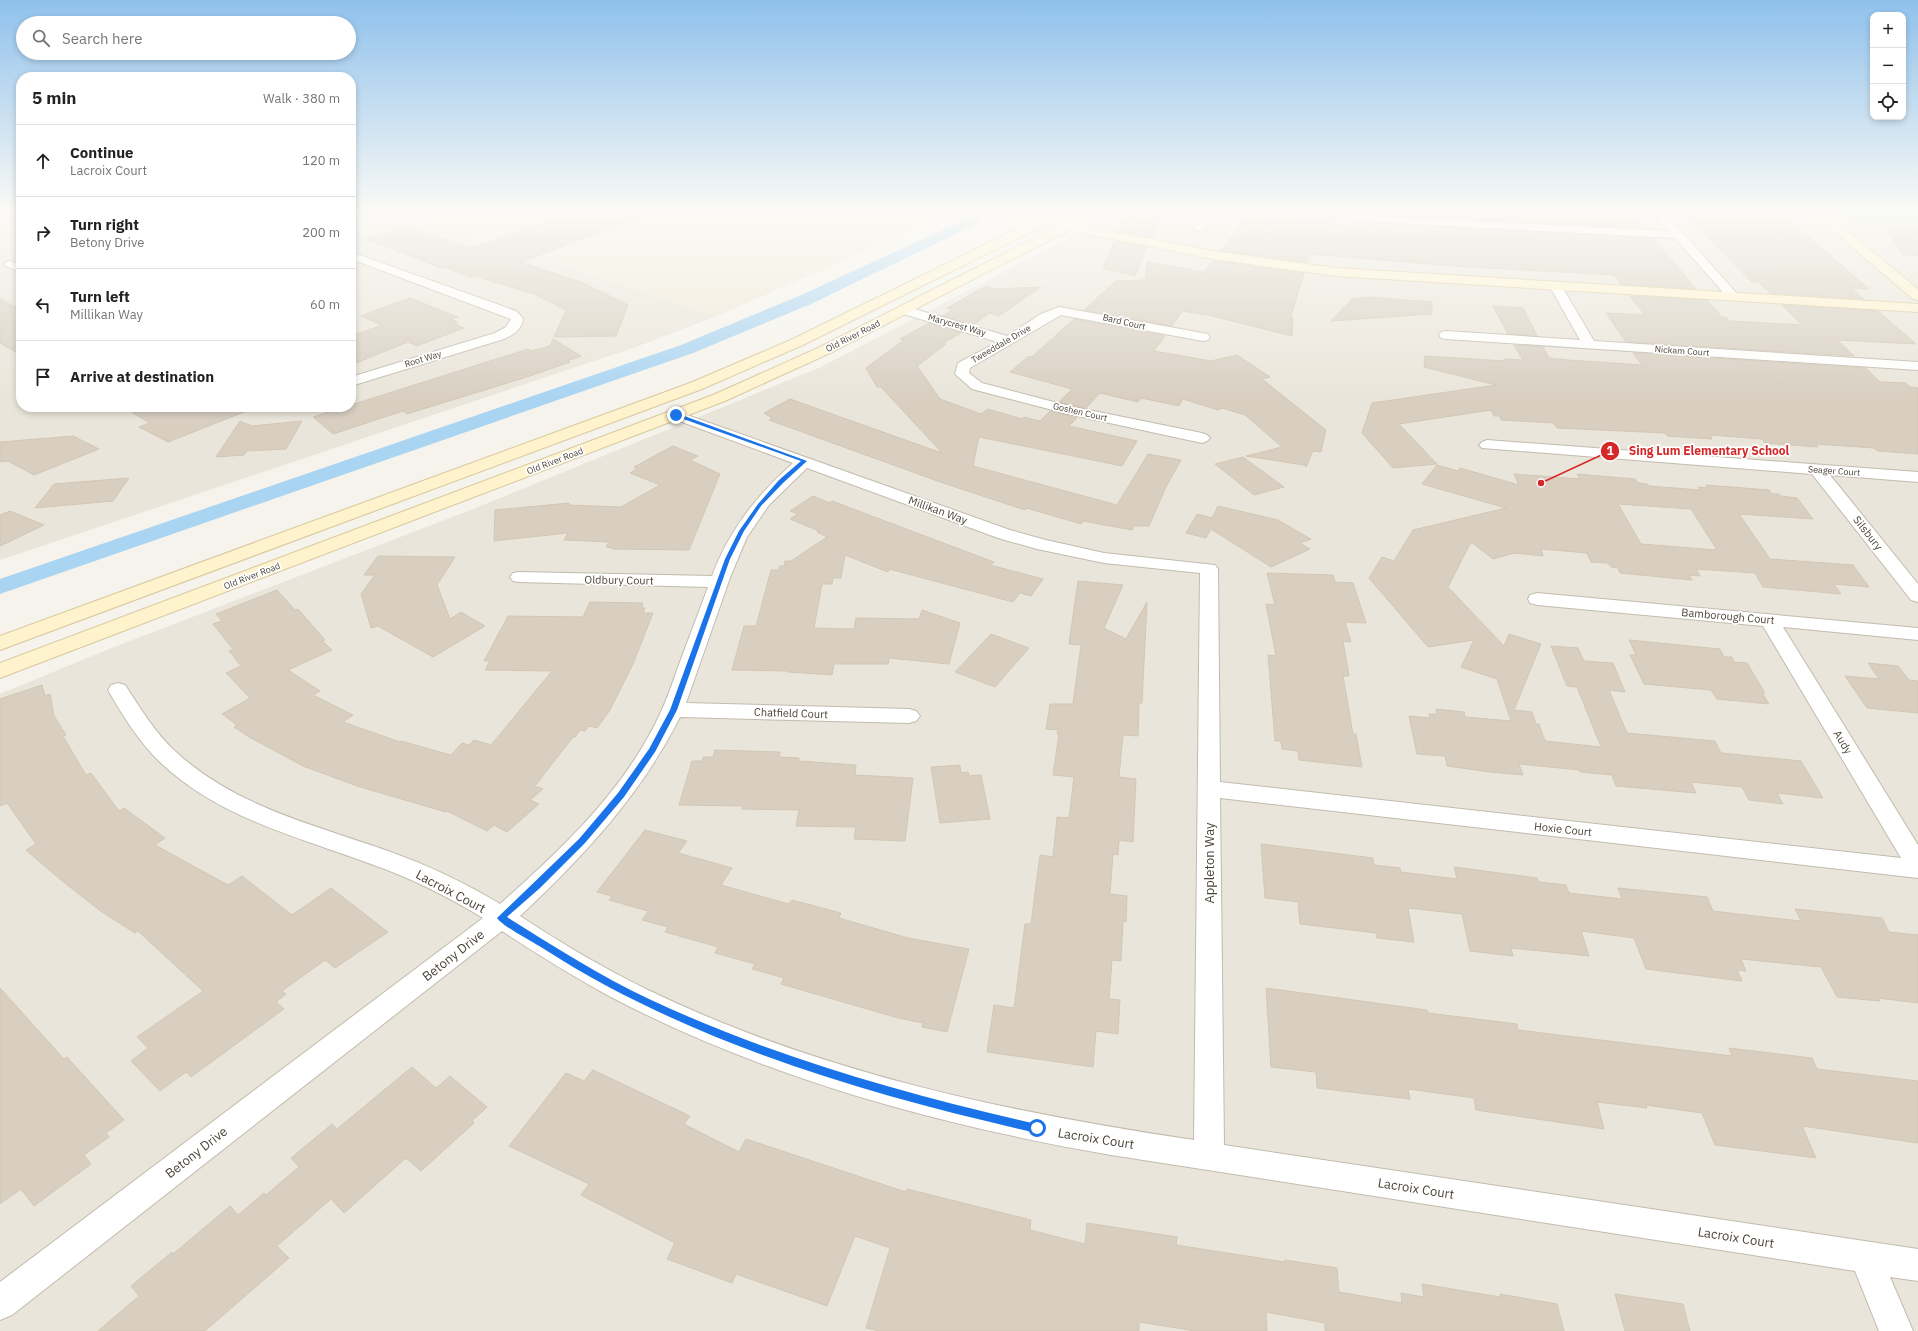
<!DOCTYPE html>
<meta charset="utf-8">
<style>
:root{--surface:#fff;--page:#f2f2f2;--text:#222;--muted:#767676;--line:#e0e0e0}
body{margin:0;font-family:"IBM Plex Sans",sans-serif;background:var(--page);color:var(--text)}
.controls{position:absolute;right:12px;top:12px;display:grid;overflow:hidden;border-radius:8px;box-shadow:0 2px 6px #0003}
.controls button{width:36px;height:36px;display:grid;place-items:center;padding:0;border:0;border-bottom:1px solid var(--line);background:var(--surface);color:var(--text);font:20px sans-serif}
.stop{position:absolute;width:12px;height:12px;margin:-9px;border:3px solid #1a73e8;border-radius:50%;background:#fff}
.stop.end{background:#1a73e8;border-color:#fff;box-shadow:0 1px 4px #0008}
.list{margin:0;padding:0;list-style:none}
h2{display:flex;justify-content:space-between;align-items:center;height:52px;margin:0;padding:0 16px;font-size:17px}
h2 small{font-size:13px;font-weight:400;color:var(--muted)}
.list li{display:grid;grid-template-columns:26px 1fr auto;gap:12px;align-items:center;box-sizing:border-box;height:72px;padding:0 16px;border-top:1px solid var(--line)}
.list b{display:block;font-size:15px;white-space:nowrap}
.list p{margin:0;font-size:13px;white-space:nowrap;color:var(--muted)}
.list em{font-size:13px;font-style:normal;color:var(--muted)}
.icon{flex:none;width:22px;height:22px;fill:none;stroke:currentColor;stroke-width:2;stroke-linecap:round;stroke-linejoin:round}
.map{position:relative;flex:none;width:1918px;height:1331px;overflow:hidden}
.search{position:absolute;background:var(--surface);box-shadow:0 2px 6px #0003;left:16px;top:16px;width:340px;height:44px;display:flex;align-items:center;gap:10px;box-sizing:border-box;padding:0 14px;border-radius:22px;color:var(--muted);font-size:15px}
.panel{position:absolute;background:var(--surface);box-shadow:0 2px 6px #0003;left:16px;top:72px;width:340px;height:340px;border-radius:16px}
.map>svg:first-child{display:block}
</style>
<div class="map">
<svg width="1918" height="1331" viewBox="0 0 1918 1331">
<rect width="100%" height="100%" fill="#f6f3ec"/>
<g fill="#eae5da">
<path d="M0,213H21V407H351V213H405L717,316L636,347L0,560Z"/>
<path d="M1117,213H1918V1331H0V694L104,651L473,509L821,367Z"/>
</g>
<path fill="#efe8d6" d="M405,213H951L717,316Z"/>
<path fill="#d2eab5" d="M1844,213H1918V223L1851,219Z"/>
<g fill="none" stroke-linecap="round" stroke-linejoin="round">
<path fill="#a9d4f2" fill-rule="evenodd" d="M973,216L978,217L980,220L978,223L811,304L693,353L0,594V579L681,345L799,296Z"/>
</g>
<g fill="#d8cfc1" stroke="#d3c7b4" fill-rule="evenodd">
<path d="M572,213H648V215L521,262L581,282L628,305L616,336L554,337L566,310L534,294L474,276L470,277L444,267L441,268L366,239L407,226L470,248Z"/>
<path d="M1136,213H1148L1161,216L1152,238L1120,231L1125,219Z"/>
<path d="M1250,213L1295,222L1296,220L1368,227L1369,222L1653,238L1696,289L1621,284L1614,275L1452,266L1309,254L1307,262L1221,251Z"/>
<path d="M1369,213H1631L1644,228L1393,216Z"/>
<path d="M1683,213H1781L1869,289L1851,288L1864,299L1770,293L1758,282H1752Z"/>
<path d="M1918,229V256L1902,254L1886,230Z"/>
<path d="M1115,241L1147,247L1135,276L1103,268Z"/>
<path d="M1213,261L1304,273L1291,316L1293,318L1292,336L1208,315L1182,311L1172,326L1084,310L1116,281L1145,280L1147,262L1204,272Z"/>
<path d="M986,286L996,289L1041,287L999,316L990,313L973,325L942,316L953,310L947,308Z"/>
<path d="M1630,296L1707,300L1722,317L1727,318L1730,321L1802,325L1782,305L1878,311L1916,344L1837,340L1854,356L1626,342L1606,313L1645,315Z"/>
<path d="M1370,297L1432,302V314L1331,321L1352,299Z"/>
<path d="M410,298L458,317L451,319L457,322L454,323L459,325L458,326L464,328L417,346L408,342L351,365V336L382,325L361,316Z"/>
<path d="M0,299L21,310V355L0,343Z"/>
<path d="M1493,306L1523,308L1537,336L1508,334Z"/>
<path d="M1074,319L1165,336L1154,351L1211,361L1237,355L1270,377L1262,379L1326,430L1321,452L1313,451L1306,467L1304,465L1246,456L1282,447L1245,415L1222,408L1218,410L1183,399L1179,406L1141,398L1138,402L1100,393L1086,408L1059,402L1072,389L1010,372L1029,356L1032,357Z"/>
<path d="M929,323L961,333L943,343L946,344L917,366L940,399L981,414L988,409L1022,419L1024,417L1040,421L1050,411L1077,418L1069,426L1137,441L1122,466L979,437L973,466L1117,505L1148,454L1181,460L1167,485L1149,526H1134L1132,530L1083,521L1081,524L1026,508L1025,510L943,483L769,420L772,418L764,413L790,399L942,453L881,387H877L866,368L904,340L900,339Z"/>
<path d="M553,339L581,356L567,361L570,362L530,376L407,414L403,411L333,434L313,417L344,407H351V405L528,349L532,351L550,346Z"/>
<path d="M1514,345L1543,347L1549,358L1568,360L1642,365L1633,353L1866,368L1880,382L1906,383L1910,387L1918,388V454L1878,451L1874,448L1816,444L1818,447L1765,443L1762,439L1710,435L1712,439L1667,436L1665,433L1557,428L1554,423L1501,420L1500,416H1494L1491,410L1399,424L1437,464L1393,468L1362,433L1372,403L1496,385L1424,367L1425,356L1505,361L1504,359L1523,360Z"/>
<path d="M123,407H254V408L168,442L139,427L150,423Z"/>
<path d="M240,421L252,426L302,421L286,449L247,451L244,455L216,457Z"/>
<path d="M73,436L99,449L34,475L8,461L0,462V442Z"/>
<path d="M673,446L698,456L690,460L720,474L689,550L612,549L613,548L606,547L609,542L564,540L568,533L494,541L495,510L569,503V505L621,507L660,485L630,473L638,468L634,467Z"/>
<path d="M1243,457L1284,487L1254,495L1215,464Z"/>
<path d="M1437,465L1458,471L1460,468L1519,485L1514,474L1580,479L1577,474L1635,479L1638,483L1647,484L1649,486L1700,490L1698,487L1708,488L1706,485L1769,490L1772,494H1779L1780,496L1797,498L1813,519L1739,514L1770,559L1853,565L1869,587L1834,584L1841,594L1763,587L1755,573L1696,569L1700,576L1689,575L1692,580L1620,573L1618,568L1611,567L1608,563L1591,562L1587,553L1541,549L1543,556L1514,553L1493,559L1471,542L1448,587L1504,646L1509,634L1541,644L1514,710L1532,712L1536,724H1539L1545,741L1601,747L1577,687L1567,686L1551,646L1578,648L1584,661L1613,663L1625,692L1609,690L1627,733L1715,741L1721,753L1801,761L1823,798L1777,793L1783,804L1749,800L1742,787L1691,782L1696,793L1616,786L1612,775L1580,772V770L1519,764L1523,775L1490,772L1447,766L1445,756L1417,754L1409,716L1430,718L1429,714H1437L1436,709L1464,712L1465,717L1511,721L1497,679L1461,667L1474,640L1428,647L1369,578L1382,557L1394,561L1413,530L1506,508L1422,484ZM1618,504L1691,509L1717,550L1641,544Z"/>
<path d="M129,478L113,501L35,508L54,484Z"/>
<path d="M813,496L830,503L832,501L994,562L990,565L1043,579L1031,596L1020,593L1013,602L889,569L888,572L845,555L841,578H833L832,584H822L814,628L854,629L856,618L919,619L922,610L960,623L949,664L889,658L888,664H834L832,675L788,672V671L732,670L744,626H756L771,570H778L780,566H784L785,561H791L827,537L817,532L819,531L790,519L798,514L790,511Z"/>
<path d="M1218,506L1278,520L1311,539L1300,543L1310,549L1271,567L1211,529L1206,538L1186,533L1197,514L1212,518Z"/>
<path d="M10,511L44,525L0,546V515Z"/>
<path d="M378,556L455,557L437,585L450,619L461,612L485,626L433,657L378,626L371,628L361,594L375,575H364Z"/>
<path d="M1267,573L1333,575L1335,582L1353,583L1366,623L1345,622L1351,642L1343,641L1349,676H1343L1353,734H1356L1362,767L1299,760L1298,751L1282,749L1281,741H1275L1268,655L1276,656L1266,604L1275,605Z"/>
<path d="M1078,581L1123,585L1104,628L1126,639L1147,602L1142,703H1139L1138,736L1123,735L1119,777L1136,779L1133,842L1119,840L1118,855L1113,854L1110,894L1127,896L1126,922L1123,921L1121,961L1112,960L1109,999L1120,1000L1118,1034L1096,1031L1093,1067L987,1052L994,1005L1014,1008L1025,924H1031L1040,855L1053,857L1057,817L1069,818L1074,777L1053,775L1059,734H1057L1058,730L1046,729L1050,704H1073L1081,645L1069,644Z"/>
<path d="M277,590L295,610L298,609L325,640L322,641L332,650L288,670L320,691L313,695L353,715L343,722L400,742L401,741L451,755L462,743L469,745L474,740L491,745L552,671L485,670L490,661H484L508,616L583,617L590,602L643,603L642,608H645L643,613H653L633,664L610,710L597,728L589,726L585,731L580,730L575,737H573L535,786L543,789L530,800L539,804L507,832L494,825L487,831L447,811L446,812L357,786L303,766L249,737L234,727L237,725L222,714L250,698L226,673L241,666L229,651L233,649L213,624L222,621L216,614Z"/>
<path d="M991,634L1029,648L995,687L955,672Z"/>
<path d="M1629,640L1720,649L1724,657H1732L1734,662L1747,663L1765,693H1762L1769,704L1717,699L1711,690L1644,684L1630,655H1636Z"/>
<path d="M1868,663L1898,666L1909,680L1918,681V713L1867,708L1845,676L1879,679Z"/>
<path d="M42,685L45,696L50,694L54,716L66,735L63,736L86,775L91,773L119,811L124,808L165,838L155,845L228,885L242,876L292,915L331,888L388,932L335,968L325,960L282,991L286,994L276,1002L284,1009L191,1077L186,1072L160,1091L131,1061L148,1048L137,1037L203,991L138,931L135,933L102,912L61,880L26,850L36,844L7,803L0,806V699Z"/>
<path d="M715,750L780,752L779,757L799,758V761L856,765L855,775L913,778L905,841L854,839L856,827L796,826L799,810L742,809L743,806L679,805L692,761H702L703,757H713Z"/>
<path d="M960,765L961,773L968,772L969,776L981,775L990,819L940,823L931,767Z"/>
<path d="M645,830L687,841L678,853L732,868L721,885L789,904L792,900L841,913L839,918L908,938L969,949L947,1032L922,1027L923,1023L898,1018L781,984L784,978L752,969L755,964L715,953L718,947L665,932L668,927L642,920L648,911L609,900L612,896L597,892Z"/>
<path d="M1261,844L1373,858L1374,865L1400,868L1401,872L1457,879L1454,867L1537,878L1539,882L1566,885L1569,893L1622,899L1618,888L1707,897L1713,911L1746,915L1801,921L1795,909L1882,918L1889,932L1918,935V1003L1878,998L1880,1001L1837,997L1821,967L1741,959L1746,971L1737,970L1742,981L1646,969L1634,938L1581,931L1589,956L1511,948L1513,956L1470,951L1462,914L1408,908L1414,942L1377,938L1376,933L1300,924L1298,902L1265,898Z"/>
<path d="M0,988L64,1059L67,1057L124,1120L106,1133L109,1137L84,1155L91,1164L34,1206L21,1189L0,1204Z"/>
<path d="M1266,988L1427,1010L1428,1013L1517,1024L1518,1030L1732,1056L1729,1048L1812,1058L1817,1069L1918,1081V1143L1802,1126L1816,1158L1715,1145L1702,1113L1646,1105L1647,1108L1597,1102L1604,1129L1476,1110L1474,1098L1408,1089L1410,1099L1317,1088L1316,1072L1271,1067Z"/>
<path d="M412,1067L436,1088L450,1076L487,1107L472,1121L474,1123L421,1171L406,1158L344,1213L331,1199L277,1246L289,1258L205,1331H98L139,1296L131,1286L172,1252L173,1254L230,1206L238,1215L264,1193L266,1195L299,1167L291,1158L332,1124L337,1129Z"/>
<path d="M593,1070L690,1116L684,1124L739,1152L746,1139L906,1192L907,1189L1031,1220L1030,1230L1085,1244L1087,1223L1177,1237L1176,1245L1285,1262V1260L1337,1268L1339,1292L1402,1303L1401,1293L1424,1297L1422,1284L1500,1297V1294L1557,1304L1564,1331H1325V1323L1266,1312L1267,1331H1195L1139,1322V1331H879L866,1328L890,1248L855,1236L827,1306L736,1274L732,1283L667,1259L675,1243L581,1195L589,1184L509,1146L566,1073L584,1081Z"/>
<path d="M1615,1294L1683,1304L1690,1331H1625Z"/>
</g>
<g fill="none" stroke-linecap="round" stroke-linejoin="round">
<g stroke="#c2bbae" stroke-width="2">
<path id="lane" d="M358,213H366L351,219V215Z"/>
</g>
<g stroke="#c2bbae" stroke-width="2">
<g id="street">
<path d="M1205,213H1217L1207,220L1204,231H1196L1195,229L1197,219Z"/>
<path d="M1315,213H1353L1393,217L1669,231L1654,213H1665L1740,297L1738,300H1730L1675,238L1393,223L1320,216Z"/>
<path d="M351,252L516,311L523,318C523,329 513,335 504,339L351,386V377L495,333L506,327L511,319L351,259Z"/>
<path d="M10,261L21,265V273L6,266L4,264L6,262Z"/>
<path d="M1556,283L1562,287L1594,341L1918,362V370L1446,339L1441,338L1439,335L1441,332L1446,331L1580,340L1550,287Z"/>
<path d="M904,306L1007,336L1041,314L1059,307L1208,334L1210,337L1208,340L1203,341L1061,315L970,368L969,373L982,383L1069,406L1202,433L1207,435L1210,438L1207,441L1202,443L1068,414L972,389L955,374L958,363L998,342L900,313L898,310L900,307Z"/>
<path d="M676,411L1010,530L1046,540L1104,553L1215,565L1218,569L1220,782L1901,858L1763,626L1537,605L1530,603L1528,599L1530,595L1537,593L1918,628V640L1783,627L1918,845V878L1220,798L1224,1145L1918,1249V1281L1890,1277L1913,1331H1879L1855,1271L1111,1155C938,1125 765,1078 609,996C572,976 537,954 502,931L12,1315L0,1320V1282L483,918C447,896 411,878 371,864C298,837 219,818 161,763C139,742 123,716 108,690L111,685L118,683L125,685C141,709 155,733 176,752C236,807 315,825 388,851C427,865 464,882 500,904C555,855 611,803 647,739C660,717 669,694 677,670C687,642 698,615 708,587L519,582L513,581L510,577L513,573L519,572L712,576C729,530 757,495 793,463L671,418L669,415L671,412ZM807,468L998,538L1037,549L1104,563L1200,573L1194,1140C1006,1112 820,1073 648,990C603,968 561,943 520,916C583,857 641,795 680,717L909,723L916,721L920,716L916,711L909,709L686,703L731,575L747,537L769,505Z"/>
<path d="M1487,440L1918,472V482L1830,475L1918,584V602L1911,600L1812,474L1482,448L1479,445L1482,442Z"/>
</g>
</g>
<g stroke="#d6c79b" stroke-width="2">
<g id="secondary">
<path d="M1006,213H1026L1042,217L1050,213H1065L1055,220L1066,222L1084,213H1099L1079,225L1213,251L1336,268L1918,304V312L1336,276L1213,259L1069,230L828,354L725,401L0,678V663L713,395L818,348L1056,227L1045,225L803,345L702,389L0,650V636L690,383L793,339L1033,221L1008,215Z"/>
<path d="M1812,213H1825L1918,289V300L1913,299Z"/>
</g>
</g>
<use href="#lane" fill="#fff" fill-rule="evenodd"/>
<use href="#street" fill="#fff" fill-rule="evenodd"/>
<use href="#secondary" fill="#fff3cd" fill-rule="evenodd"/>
</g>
<linearGradient id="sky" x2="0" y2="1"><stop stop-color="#8fc1ec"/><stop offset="0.53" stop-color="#fbfaf6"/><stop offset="1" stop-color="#fbfaf6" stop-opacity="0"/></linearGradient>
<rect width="1918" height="399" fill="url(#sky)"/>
<path fill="#1a73e8" d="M676,413L807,461L783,483L761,506L744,531L730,559L677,710L655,752L624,797L585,843L540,888L507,917C553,946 599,975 649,999C773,1057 904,1094 1037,1124L1041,1125L1042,1128L1041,1131L1037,1133C869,1095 690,1043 544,949C535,943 502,926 497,918L579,839L618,793L649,749L670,710L725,559L739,531L758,504L779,480L801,461L675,416Z"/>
<g text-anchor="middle" stroke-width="3.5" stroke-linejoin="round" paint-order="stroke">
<g font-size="9" fill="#4b4439" stroke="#fff">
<text transform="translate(1124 322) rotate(13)" y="3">Bard Court</text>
<text transform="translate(957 325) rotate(16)" y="3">Marycrest Way</text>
<text transform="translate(853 336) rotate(-27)" y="3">Old River Road</text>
<text transform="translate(1001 344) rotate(-30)" y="3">Tweeddale Drive</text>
<text transform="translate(1682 351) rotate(4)" y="3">Nickam Court</text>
<text transform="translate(423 359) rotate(-17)" y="3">Root Way</text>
<text transform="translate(1080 412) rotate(13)" y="3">Goshen Court</text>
<text transform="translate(555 461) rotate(-21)" y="3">Old River Road</text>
<text transform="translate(1834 471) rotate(4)" y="3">Seager Court</text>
<text transform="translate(252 576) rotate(-21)" y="3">Old River Road</text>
</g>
<g font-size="11" fill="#4b4439" stroke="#fff">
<text transform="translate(938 510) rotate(20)" y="4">Millikan Way</text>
<text transform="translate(1868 533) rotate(52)" y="4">Silsbury</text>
<text transform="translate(619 580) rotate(1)" y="4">Oldbury Court</text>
<text transform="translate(1728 616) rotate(5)" y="4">Bamborough Court</text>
<text transform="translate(791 713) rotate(2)" y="4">Chatfield Court</text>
<text transform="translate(1843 742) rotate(59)" y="4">Audy</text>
<text transform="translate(1563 829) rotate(6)" y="4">Hoxie Court</text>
</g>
<g font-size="13" fill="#4b4439" stroke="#fff">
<text transform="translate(1209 863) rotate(-90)" y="5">Appleton Way</text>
<text transform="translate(451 891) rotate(28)" y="5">Lacroix Court</text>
<text transform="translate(453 955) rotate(-38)" y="5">Betony Drive</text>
<text transform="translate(1096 1138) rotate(9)" y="5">Lacroix Court</text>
<text transform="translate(196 1152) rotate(-38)" y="5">Betony Drive</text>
<text transform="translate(1416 1188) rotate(9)" y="5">Lacroix Court</text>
<text transform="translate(1736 1237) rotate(9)" y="5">Lacroix Court</text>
</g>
</g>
<path fill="none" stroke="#d62828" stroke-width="1.5" d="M1541 483L1610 451"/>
<g fill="#d62828" stroke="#fff" stroke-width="1.5">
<circle cx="1541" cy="483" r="4"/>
<circle cx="1610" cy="451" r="10"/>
</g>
<g font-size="12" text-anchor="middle" font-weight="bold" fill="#fff">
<text x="1610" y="455">1</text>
</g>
<g font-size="12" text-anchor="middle" font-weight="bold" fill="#d62828" stroke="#fff" stroke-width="3.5" stroke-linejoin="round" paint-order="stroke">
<text x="1709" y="455">Sing Lum Elementary School</text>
</g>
</svg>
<div class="controls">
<button>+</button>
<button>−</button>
<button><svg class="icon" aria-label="locate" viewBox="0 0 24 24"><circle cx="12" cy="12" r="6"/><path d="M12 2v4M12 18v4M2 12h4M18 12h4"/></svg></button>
</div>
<div class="stop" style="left:1037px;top:1128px"></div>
<div class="stop end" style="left:676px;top:415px"></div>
<div class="search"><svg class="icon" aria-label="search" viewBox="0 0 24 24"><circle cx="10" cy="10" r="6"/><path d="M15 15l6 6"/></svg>Search here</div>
<section class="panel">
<h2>5 min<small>Walk · 380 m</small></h2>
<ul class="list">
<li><svg class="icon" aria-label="ahead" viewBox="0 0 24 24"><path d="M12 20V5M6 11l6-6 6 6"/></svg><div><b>Continue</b><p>Lacroix Court</p></div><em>120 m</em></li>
<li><svg class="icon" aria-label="right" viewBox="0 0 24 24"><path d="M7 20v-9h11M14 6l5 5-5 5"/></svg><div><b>Turn right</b><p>Betony Drive</p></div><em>200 m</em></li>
<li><svg class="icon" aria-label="left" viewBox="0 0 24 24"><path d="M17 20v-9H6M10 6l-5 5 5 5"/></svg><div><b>Turn left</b><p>Millikan Way</p></div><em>60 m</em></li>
<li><svg class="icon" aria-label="arrive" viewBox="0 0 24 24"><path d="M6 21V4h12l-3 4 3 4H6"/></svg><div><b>Arrive at destination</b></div></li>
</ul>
</section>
</div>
